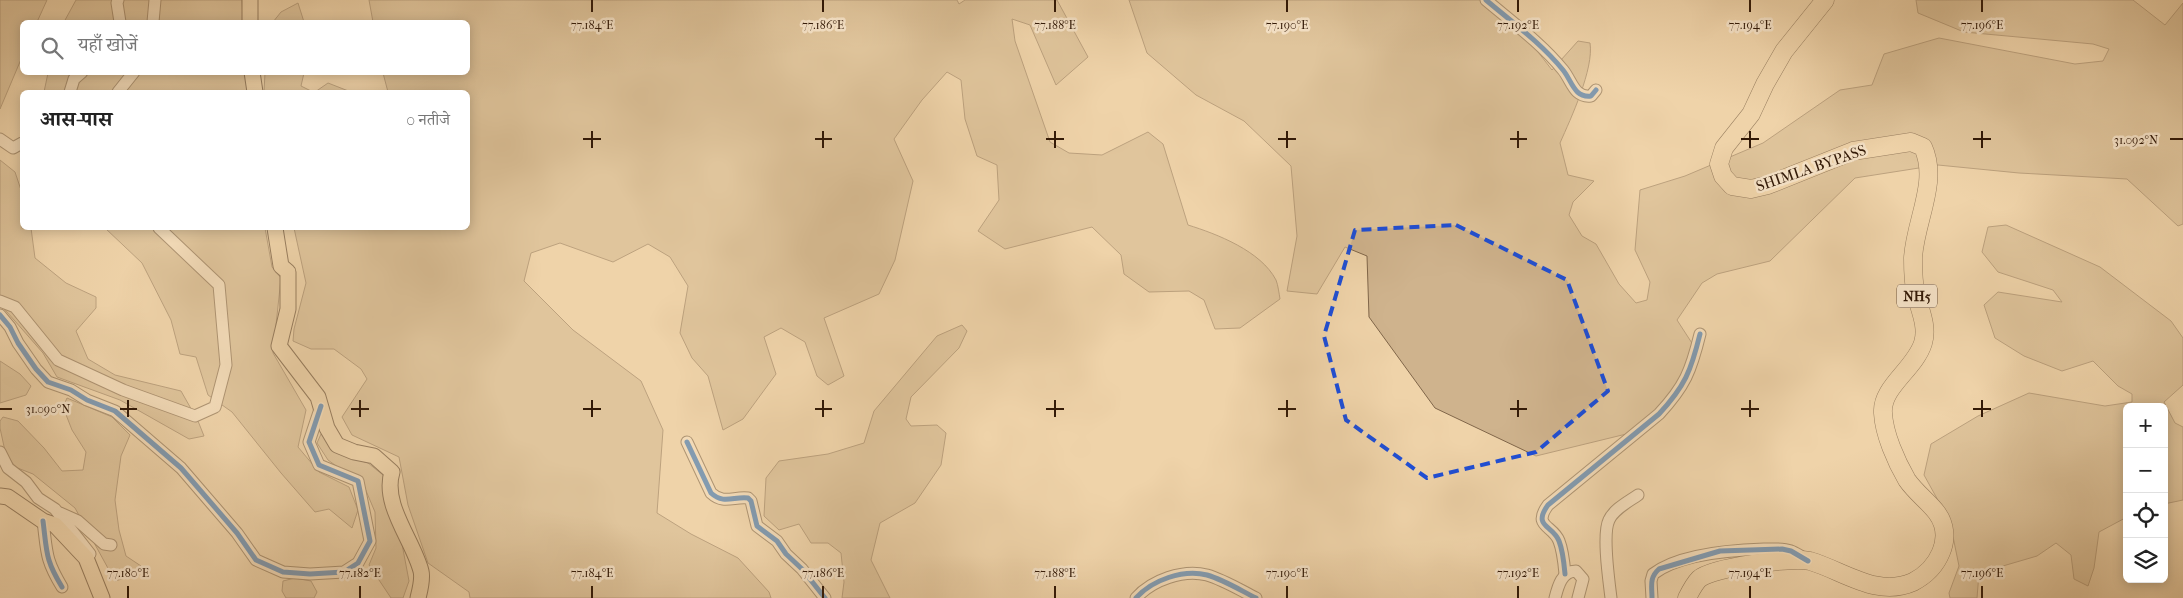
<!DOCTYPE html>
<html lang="hi">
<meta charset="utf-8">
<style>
:root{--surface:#fff;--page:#f6f6f6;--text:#222;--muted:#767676;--line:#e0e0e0}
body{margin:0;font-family:"IM FELL French Canon","Noto Serif Devanagari",serif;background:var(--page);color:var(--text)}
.controls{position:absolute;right:15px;bottom:15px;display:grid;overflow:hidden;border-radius:8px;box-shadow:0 2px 12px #0003}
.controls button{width:45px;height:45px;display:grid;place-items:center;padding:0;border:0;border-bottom:1px solid var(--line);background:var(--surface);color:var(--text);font:25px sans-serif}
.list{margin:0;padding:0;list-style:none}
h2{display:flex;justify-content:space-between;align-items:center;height:65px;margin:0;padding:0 20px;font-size:21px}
h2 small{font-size:16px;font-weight:400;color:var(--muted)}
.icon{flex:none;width:28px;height:28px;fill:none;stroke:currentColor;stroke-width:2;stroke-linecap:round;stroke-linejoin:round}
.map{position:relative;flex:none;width:2183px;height:598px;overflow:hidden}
.search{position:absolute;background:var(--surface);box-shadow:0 2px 12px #0003;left:20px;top:20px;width:450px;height:55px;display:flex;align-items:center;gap:12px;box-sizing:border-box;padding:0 18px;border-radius:8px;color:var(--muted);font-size:19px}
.panel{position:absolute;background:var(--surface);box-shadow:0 2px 12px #0003;left:20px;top:90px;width:450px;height:140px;border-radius:8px}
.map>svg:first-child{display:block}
</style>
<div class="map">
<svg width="2183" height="598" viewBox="0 0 2183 598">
<rect width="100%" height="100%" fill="#efd3a9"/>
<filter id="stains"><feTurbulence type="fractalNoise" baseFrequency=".004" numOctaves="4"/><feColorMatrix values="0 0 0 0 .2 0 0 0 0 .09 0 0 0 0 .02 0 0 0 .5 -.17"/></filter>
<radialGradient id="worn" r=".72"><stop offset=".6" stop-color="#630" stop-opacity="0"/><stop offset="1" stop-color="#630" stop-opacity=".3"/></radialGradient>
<g fill="#cfb38d" stroke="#80664a">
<path d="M0,0H47L37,22H22V57L0,109Z"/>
<path d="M76,0H242L243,22H64Z"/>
<path d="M369,0H957L959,4L965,0H1057L1088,57L1056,85L1030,25L1012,19L1015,41L1050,142L1069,153L1102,155L1148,132L1163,144L1188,225C1217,234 1261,251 1276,280C1278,285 1279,293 1280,299L1240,328L1215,329L1204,300L1189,291L1149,292L1124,274L1121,255L1092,227L1005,249L978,231L999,200L997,165L977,156L965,119L961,80L947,72L922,100L894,139L913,181L895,260L879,294L824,318L844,376L828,385L817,376L805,342L781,328L764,337L776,374L743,419L723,430L708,376L692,358L680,333L688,286L670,257L648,244L613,262L560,243L531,253L524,281L573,330L641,381L663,430L657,513L691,534L738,558L769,592L771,598H470L469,592L428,563L408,505L399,457L352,435L342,417L367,379L361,369L334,349H311L293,341L294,329L306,283L294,228H468V92H388L383,73L468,72V22H373Z"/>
<path d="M1129,0H1482L1531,43L1552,70L1578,41L1590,43C1594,69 1571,118 1560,143L1568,175L1594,181L1573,202L1569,215L1582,236L1596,244L1619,284L1636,303L1647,300L1650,282L1635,250L1640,190L1685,176L1763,143L1840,90L1872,85L1884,54L1939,38L2075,64L2103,61L2109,49L2093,44L1964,32L1918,13L1916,0H2133L2165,25L2183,3V224L2178,226L2127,179L2019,173L1938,165L1855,178L1770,261L1717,274L1702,283L1677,320L1699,354L1686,386L1651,428L1536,456L1435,408L1369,317L1367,256L1345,247L1317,294L1287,291L1297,236L1291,166L1244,121L1196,95L1147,53Z"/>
<path d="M298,3L304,22H273L281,12Z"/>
<path d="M48,73H248V92H44Z"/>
<path d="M265,73H304L301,86L313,92H264Z"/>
<path d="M328,83L351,92H315Z"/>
<path d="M0,160L15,172L22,193V228H31L35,258L66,283L96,297V308L76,331L88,359L115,375L181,391L198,421L204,436L189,439L120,400L57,377L43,353L0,304Z"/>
<path d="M2006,225L2100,267L2171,321L2183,338V385L2164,402L2175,423L2183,427V500L2164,504V407H2127V517L2099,532L2094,568L2088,586L2074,579L2071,555L2056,543L2037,556L1979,573L1977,598H1950L1949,593L1959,566L1950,522L1924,475L1931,444L1978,416L2029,393L2105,406L2132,402V394L2118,386L2093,361L2062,371L2024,356L1995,338L1984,305L1998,292L2062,302L2053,290L1998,272L1982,252L1988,227Z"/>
<path d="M105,228H265L272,267L281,278L273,353L306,410L298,447L319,472L349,487L358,510L352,528L329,509L315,512L281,473L232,412L208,395L196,357L180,354L171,320L142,263Z"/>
<path d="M962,325L967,331L959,348L911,397L906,419L911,426L937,425L946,433L941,465L915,503L880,523L871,560L890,598H842L844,582L841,553L828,543H811L799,524L779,530L764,516L766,478L779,461L828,454L864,443L874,411L937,336Z"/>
<path d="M0,361L20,374L31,386L26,395L0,403Z"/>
<path d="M67,398L112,417L130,435L121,456L115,500L119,530L126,556L141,566L135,575L115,581L75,508L33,474L15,467L5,451L0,428V421L3,417L18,421L44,448L62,471L83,470L86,452L72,430L63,407Z"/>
<path d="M321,434L343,455L368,463L383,475L386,494L402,544L409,581L403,598H391L369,565L376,548L375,512L364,486L328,460L317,443Z"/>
<path d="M295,578L311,581L317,592L314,598H286L282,591L283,581Z"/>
</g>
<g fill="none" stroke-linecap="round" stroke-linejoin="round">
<g stroke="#614830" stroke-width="13">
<g id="minor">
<path d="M118,0L117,3L120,22"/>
<path d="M1486,0C1512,22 1541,43 1563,70C1572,81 1574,98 1591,96L1596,90"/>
<path d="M153,22L155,0"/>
<path d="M70,92L74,79L82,72"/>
<path d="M118,92L134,72"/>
<path d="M0,139L13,148L22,143"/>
<path d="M0,301L15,307L58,360L123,390L195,416L215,407L226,365L219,285L159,228"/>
<path d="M0,315L10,327L18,343L36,369L48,382L71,390L87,400L115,411L181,468L237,533L256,560L283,572L310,574L344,572L358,563L370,541L358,481L319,465L309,442L321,406"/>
<path d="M687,442L711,493C724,505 734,496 748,498L751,501L757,526L777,541L786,554L802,569L825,598"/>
<path d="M0,452L8,468L26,482L38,498L55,509L90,554"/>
<path d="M60,513L78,521L104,544L111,545"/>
<path d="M43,521C47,552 45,559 62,587"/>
<path d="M1565,574C1564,563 1563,551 1559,541C1553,525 1532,527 1548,505L1659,414C1685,386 1691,371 1700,334"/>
<path d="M1136,598C1152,580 1183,569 1207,575C1224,580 1240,590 1256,598"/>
<path d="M1555,598C1558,586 1562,571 1576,571L1583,579L1578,598"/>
<path d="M1611,598C1609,581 1602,534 1609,520C1614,509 1628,502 1638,495"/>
<path d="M1652,598L1651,581L1653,574C1679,554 1732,550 1764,549C1773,549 1782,548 1791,551C1795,552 1800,556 1804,558"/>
</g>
</g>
<g stroke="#321907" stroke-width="17">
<g id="major">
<path d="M250,0V22"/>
<path d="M252,72L255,92"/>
<path d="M275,228L281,266L288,272V309L279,346L318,397L327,428L337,445L354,452L374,456L392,472C382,505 413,540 421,571C423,579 420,590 418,598"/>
<path d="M0,496L8,497L43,521L55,525L86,558L102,598"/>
</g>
</g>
<g stroke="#321907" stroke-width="19">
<path id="highway" d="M1687,598C1690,592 1695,583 1699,579C1713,567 1792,557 1810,561C1844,571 1877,598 1913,582C1938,569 1955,538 1937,513C1929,502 1916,493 1907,480C1896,461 1884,434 1883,413C1881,387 1915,369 1923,343C1928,327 1920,310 1916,295C1913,282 1913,270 1913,258C1915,221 1939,182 1923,147L1911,142L1853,151L1768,185L1751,189L1732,186L1723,176L1719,164L1724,148L1751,114L1765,84L1784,51L1825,0"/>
</g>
<use href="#minor" stroke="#f5e2c7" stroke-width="11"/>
<use href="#major" stroke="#efd3a9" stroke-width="15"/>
<use href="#highway" stroke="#efd3a9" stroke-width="18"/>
<g stroke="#f5e2c7" stroke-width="8">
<g id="cycleway">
<path d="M1486,0C1512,22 1541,43 1563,70C1572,81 1574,98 1591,96L1596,90"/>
<path d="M0,315L10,327L18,343L36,369L48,382L71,390L87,400L115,411L181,468L237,533L256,560L283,572L310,574L344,572L358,563L370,541L358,481L319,465L309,442L321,406"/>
<path d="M687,442L711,493C724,505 734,496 748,498L751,501L757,526L777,541L786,554L802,569L825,598"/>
<path d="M43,521C47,552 45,559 62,587"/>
<path d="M1565,574C1564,563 1563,551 1559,541C1553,525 1532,527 1548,505L1659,414C1685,386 1691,371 1700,334"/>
<path d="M1136,598C1152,580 1183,569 1207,575C1224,580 1240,590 1256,598"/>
<path d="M1652,598C1652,586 1649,578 1659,569L1720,551L1782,549L1791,551L1808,561"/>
</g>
</g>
<use href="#cycleway" stroke="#0057b8" stroke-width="5"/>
</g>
<path d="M0 0H2183V598H0ZM1456,225L1567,280L1608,391L1536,452L1427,478L1346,420L1324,336L1355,230Z" fill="#efd3a9" fill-opacity=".55" fill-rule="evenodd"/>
<path fill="none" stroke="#1d4ed8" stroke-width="4" stroke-dasharray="10 6" stroke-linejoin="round" d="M1456,225L1567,280L1608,391L1536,452L1427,478L1346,420L1324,336L1355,230Z"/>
<path fill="none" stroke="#321907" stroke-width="2" d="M592,0V12M823,0V12M1055,0V12M1287,0V12M1518,0V12M1750,0V12M1982,0V12M592,131V148M823,131V148M1055,131V148M1287,131V148M1518,131V148M1750,131V148M1982,131V148M583,139H601M815,139H832M1046,139H1064M1278,139H1296M1510,139H1527M1741,139H1759M1973,139H1991M2170,139H2183M128,400V417M360,400V417M592,400V417M823,400V417M1055,400V417M1287,400V417M1518,400V417M1750,400V417M1982,400V417M0,409H12M120,409H137M351,409H369M583,409H601M815,409H832M1046,409H1064M1278,409H1296M1510,409H1527M1741,409H1759M1973,409H1991M128,586V598M360,586V598M592,586V598M823,586V598M1055,586V598M1287,586V598M1518,586V598M1750,586V598M1982,586V598"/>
<g text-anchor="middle" stroke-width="5" stroke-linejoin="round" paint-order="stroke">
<rect fill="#f5e2c7" stroke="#6c5541" stroke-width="1" x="1897" y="284.5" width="40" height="23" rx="4"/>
<g font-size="14" font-weight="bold" fill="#321907">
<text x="1917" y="301">NH5</text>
</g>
<g font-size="15" fill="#321907" stroke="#f5e2c7">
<text transform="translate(1811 168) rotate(-19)" y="5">SHIMLA BYPASS</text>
</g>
</g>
<g font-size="12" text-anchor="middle" fill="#321907" stroke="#f5e2c7" stroke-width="5" stroke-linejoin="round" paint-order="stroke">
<text x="592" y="29">77.184°E</text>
<text x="823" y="29">77.186°E</text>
<text x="1055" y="29">77.188°E</text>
<text x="1287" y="29">77.190°E</text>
<text x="1518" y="29">77.192°E</text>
<text x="1750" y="29">77.194°E</text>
<text x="1982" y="29">77.196°E</text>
<text x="2136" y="144">31.092°N</text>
<text x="48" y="413">31.090°N</text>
<text x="128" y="577">77.180°E</text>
<text x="360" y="577">77.182°E</text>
<text x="592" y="577">77.184°E</text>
<text x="823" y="577">77.186°E</text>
<text x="1055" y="577">77.188°E</text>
<text x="1287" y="577">77.190°E</text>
<text x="1518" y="577">77.192°E</text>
<text x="1750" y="577">77.194°E</text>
<text x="1982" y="577">77.196°E</text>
</g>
<rect width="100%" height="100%" filter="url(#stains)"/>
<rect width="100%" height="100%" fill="url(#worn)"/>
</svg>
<div class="controls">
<button>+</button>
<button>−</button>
<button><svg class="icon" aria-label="locate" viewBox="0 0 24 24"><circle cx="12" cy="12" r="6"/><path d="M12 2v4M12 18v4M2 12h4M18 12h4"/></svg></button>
<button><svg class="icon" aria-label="layers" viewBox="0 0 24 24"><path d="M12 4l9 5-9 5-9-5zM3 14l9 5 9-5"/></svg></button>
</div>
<div class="search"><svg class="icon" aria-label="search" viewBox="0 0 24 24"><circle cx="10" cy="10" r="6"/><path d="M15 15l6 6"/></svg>यहाँ खोजें</div>
<section class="panel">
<h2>आस-पास<small>0 नतीजे</small></h2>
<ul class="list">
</ul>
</section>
</div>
